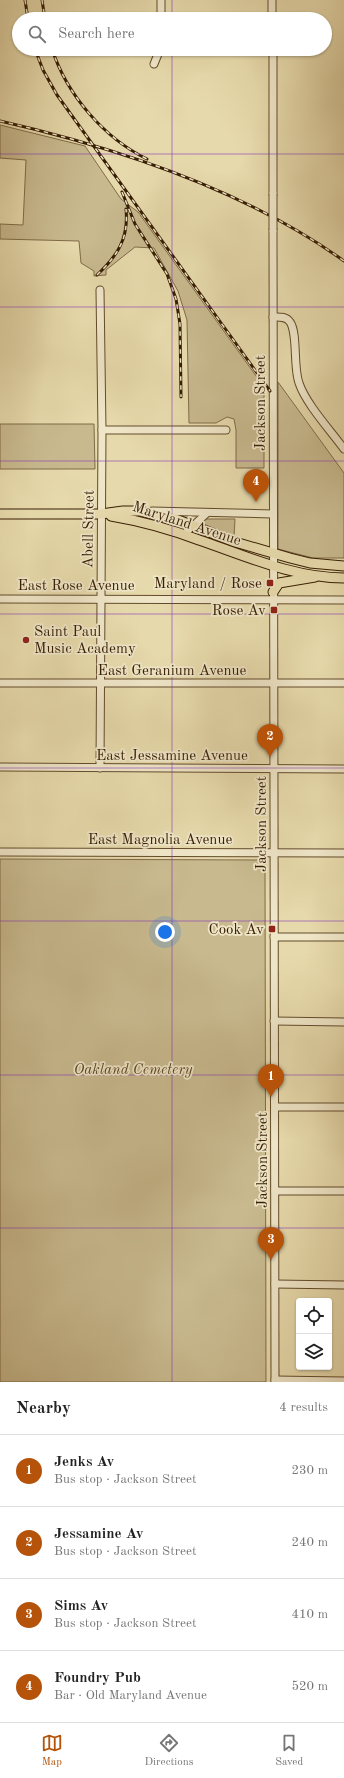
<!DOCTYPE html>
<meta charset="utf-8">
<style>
:root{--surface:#fff;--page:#f6f6f6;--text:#222;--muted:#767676;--line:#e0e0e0;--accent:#b45309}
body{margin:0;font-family:"Old Standard TT",serif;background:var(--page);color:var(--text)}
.controls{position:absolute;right:12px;bottom:12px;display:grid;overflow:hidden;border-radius:4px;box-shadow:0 1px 3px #0004}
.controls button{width:36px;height:36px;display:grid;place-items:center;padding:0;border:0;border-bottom:1px solid var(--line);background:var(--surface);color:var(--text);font:20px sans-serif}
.you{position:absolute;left:165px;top:932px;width:14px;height:14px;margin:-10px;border:3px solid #fff;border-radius:50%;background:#1a73e8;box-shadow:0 0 0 6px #1a73e833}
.badge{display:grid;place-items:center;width:26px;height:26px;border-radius:50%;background:var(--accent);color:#fff;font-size:13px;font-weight:700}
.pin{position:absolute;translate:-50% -33px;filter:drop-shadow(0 1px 2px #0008)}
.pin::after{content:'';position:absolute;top:21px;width:14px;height:12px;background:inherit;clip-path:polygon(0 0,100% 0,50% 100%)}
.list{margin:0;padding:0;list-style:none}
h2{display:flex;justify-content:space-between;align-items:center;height:52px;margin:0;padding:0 16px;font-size:17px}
h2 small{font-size:13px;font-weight:400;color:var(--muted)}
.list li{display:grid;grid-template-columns:26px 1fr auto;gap:12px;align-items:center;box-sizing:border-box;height:72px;padding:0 16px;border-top:1px solid var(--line)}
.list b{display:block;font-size:15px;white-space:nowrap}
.list p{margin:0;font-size:13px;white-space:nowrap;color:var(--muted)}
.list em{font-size:13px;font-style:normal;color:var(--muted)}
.icon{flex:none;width:22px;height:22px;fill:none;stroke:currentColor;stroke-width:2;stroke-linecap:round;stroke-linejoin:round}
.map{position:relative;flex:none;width:344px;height:1382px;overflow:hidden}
.search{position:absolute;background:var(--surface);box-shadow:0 1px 3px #0004;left:12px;right:12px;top:12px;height:44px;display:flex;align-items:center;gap:10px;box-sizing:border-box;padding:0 14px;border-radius:22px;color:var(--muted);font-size:15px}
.sheet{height:340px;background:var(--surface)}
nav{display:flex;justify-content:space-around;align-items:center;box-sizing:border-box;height:56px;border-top:1px solid var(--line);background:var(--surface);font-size:11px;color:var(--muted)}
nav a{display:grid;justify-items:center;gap:2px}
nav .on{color:var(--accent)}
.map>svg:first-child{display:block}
</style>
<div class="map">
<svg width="344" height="1382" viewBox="0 0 344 1382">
<rect width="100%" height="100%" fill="#e6d9ab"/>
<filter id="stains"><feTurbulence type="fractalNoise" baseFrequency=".005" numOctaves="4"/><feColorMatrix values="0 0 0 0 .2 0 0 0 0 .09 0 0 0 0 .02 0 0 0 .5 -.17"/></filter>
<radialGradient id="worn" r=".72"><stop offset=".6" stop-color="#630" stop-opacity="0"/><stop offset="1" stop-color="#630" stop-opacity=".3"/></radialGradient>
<g fill="#c8b98e" stroke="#806b48">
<path d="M0,125L85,146L121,199L138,212L264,387V468H236V430L234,419L227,417L216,423H189L187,320L178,291L154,248L135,247L106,270V275L94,276V271L81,263L79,241L0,239V224L23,225L26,160L0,158Z"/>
<path d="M278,382L344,473V558H313L278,549Z"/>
<path d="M0,424H94L95,469H0Z"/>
<path d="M206,519H235L234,537L201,524Z"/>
<path d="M0,859L265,860L266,1382H0Z"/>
</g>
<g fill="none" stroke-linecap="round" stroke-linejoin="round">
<g stroke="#634c2c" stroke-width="9">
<g id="minor">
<path d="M272,0V19"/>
<path d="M161,19V0"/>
<path d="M273,49V194"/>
<path d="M154,64L160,49"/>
<path d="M273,230L275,1382"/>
<path d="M273,317C279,317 286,316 290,322C298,333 293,367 299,383C306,404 331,431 344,449"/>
<path d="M102,430H226"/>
<path d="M152,511L273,514"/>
<path d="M184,534L207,513"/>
<path d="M0,599L344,600"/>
<path d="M0,683H344"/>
<path d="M0,767L344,769"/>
<path d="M100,768L102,430L100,290"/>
<path d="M0,852L344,853"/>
<path d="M274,937H344"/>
<path d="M274,1021L344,1022"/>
<path d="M275,1107H344"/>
<path d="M275,1191H344"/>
<path d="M275,1284L344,1285"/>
<path d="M275,1380L344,1381"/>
</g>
</g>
<g stroke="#371d02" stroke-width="11">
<g id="major">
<path d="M0,514H101L123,511H140L178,520L235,542L290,558L310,563L344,566"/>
<path d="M111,516C141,521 170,529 199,540C246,556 294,578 344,578"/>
<path d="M273,592L279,583L315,577"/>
</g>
</g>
<use href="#minor" stroke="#efe6c8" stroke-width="7"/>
<use href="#major" stroke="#e6d9ab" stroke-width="9"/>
<g stroke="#371d02" stroke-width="3">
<g id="rail">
<path d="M25,0L28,19"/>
<path d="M42,0L45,19"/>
<path d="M35,49L43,70L57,95L270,391"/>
<path d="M52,49C67,95 104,138 147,159"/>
<path d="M0,121C118,148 245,190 344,261"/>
<path d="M122,192L135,224L167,274L176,299L180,324L181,397"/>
<path d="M97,275C117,256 129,239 126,209"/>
</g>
</g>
<use href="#rail" stroke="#efe6c8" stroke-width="1.5" stroke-dasharray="4.5" stroke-linecap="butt"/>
<g stroke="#634c2c" stroke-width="9" stroke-linecap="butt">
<path id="minor-bridge" d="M273,194V230"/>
</g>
<use href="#minor-bridge" stroke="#efe6c8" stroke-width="7"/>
</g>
<path fill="none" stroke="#7b2cbf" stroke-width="1" stroke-opacity="0.55" d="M172,0V19M172,49V1382M0,154H344M0,307H344M0,461H344M0,614H344M0,768H344M0,921H344M0,1075H344M0,1228H344"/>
<g fill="#8f2418" stroke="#efe6c8" stroke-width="1.5">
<rect x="266" y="579" width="8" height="8" rx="2"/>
<rect x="270" y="606" width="8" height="8" rx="2"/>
<circle cx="26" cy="640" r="4"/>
<rect x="268" y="925" width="8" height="8" rx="2"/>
</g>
<g text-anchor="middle" stroke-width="3.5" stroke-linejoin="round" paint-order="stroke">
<g font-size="15" fill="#371d02" stroke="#efe6c8">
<text transform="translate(260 403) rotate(-90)" y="5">Jackson Street</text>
<text transform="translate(187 523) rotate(18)" y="5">Maryland Avenue</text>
<text transform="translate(88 529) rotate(-89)" y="5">Abell Street</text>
<text x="76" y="590">East Rose Avenue</text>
<text x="172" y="675">East Geranium Avenue</text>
<text x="172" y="760">East Jessamine Avenue</text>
<text transform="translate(261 824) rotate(-90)" y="5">Jackson Street</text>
<text x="160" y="844">East Magnolia Avenue</text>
<text transform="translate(262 1160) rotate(-90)" y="5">Jackson Street</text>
</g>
<g font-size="15" fill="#371d02" stroke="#efe6c8" text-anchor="end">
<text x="262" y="588">Maryland / Rose</text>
<text x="266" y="615">Rose Av</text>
<text x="34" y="636" text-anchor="start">Saint Paul<tspan x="34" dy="17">Music Academy</tspan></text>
<text x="264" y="934">Cook Av</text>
</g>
<g font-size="15" font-style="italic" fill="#5b4425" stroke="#efe6c8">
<text x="133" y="1074">Oakland Cemetery</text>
</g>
</g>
<rect width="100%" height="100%" filter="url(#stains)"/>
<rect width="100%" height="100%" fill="url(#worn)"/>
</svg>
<div class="controls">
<button><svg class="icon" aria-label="locate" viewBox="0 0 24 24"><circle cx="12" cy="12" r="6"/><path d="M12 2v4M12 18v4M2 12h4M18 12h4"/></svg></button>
<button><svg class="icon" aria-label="layers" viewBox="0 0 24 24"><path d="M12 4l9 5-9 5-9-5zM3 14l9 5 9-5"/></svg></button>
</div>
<div class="you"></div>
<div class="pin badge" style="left:271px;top:1097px">1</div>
<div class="pin badge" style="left:270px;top:757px">2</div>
<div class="pin badge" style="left:271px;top:1260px">3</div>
<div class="pin badge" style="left:256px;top:502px">4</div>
<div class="search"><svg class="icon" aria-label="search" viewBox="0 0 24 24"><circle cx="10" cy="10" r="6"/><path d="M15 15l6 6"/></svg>Search here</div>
</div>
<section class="sheet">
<h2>Nearby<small>4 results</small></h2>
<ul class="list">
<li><span class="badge">1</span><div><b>Jenks Av</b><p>Bus stop · Jackson Street</p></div><em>230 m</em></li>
<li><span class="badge">2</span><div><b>Jessamine Av</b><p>Bus stop · Jackson Street</p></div><em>240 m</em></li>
<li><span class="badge">3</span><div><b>Sims Av</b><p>Bus stop · Jackson Street</p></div><em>410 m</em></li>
<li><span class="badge">4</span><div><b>Foundry Pub</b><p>Bar · Old Maryland Avenue</p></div><em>520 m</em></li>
</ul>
</section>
<nav>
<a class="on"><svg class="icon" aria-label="map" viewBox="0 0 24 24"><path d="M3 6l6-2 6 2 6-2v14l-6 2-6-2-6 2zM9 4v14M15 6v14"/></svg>Map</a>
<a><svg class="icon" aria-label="directions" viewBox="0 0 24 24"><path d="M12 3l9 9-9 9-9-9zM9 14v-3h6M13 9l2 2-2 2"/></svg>Directions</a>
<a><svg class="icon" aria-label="saved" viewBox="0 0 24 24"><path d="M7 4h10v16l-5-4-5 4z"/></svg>Saved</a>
</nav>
